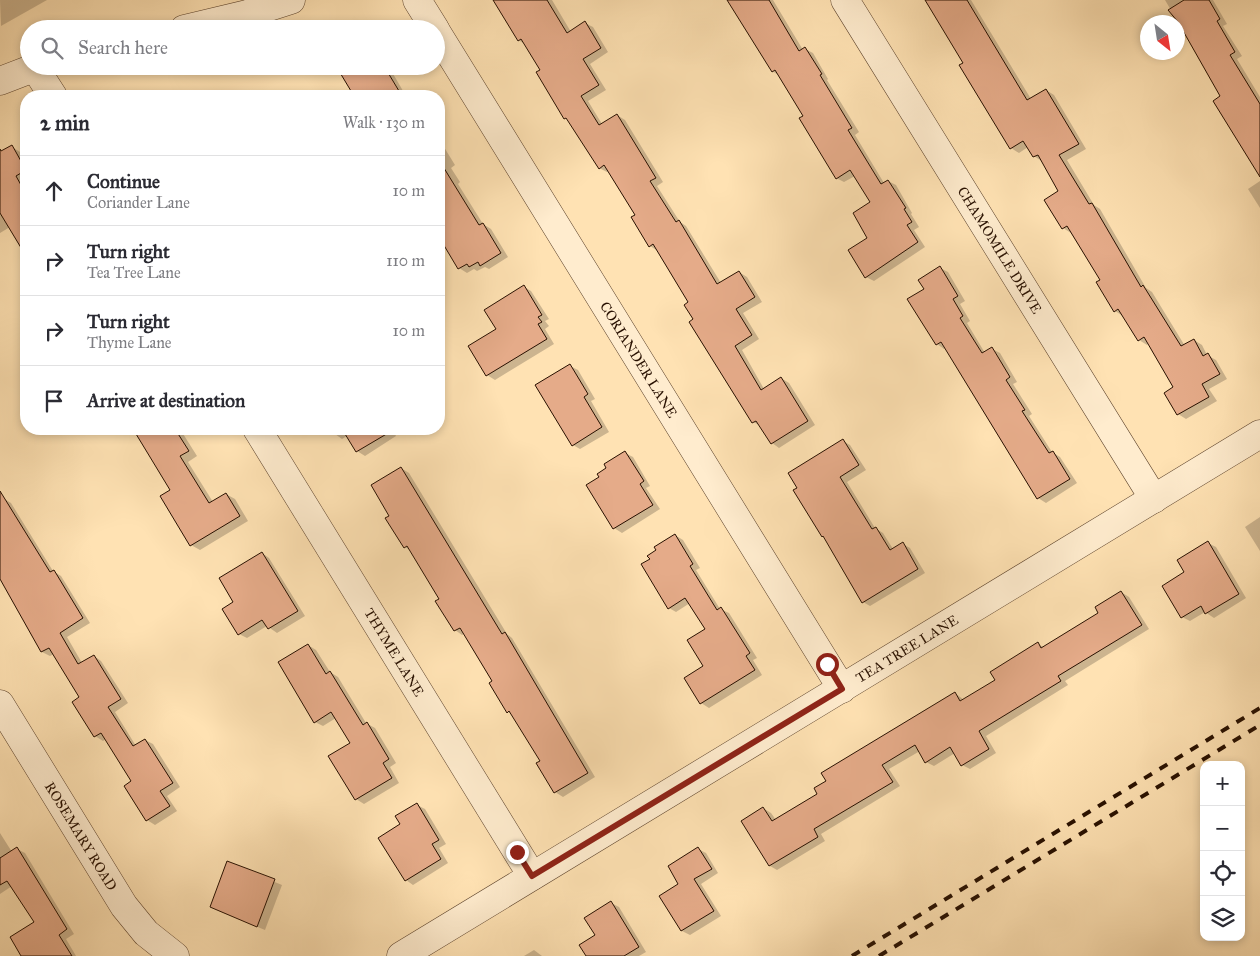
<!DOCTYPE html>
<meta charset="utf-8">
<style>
:root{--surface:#fff;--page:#f7f7f7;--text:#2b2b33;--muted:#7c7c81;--line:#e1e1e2}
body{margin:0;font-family:"IM FELL Great Primer",serif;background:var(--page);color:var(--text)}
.controls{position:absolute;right:15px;bottom:15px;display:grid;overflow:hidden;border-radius:10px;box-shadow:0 2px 8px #0003}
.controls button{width:45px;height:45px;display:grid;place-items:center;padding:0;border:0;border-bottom:1px solid var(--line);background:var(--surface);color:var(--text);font:25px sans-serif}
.compass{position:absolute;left:1140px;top:15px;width:45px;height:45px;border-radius:50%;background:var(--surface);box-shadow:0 2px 8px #0003;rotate:150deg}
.stop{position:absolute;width:15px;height:15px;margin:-11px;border:4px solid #8f2418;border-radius:50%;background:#fff}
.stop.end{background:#8f2418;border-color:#fff;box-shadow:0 1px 5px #0008}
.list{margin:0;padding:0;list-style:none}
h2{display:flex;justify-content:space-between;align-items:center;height:65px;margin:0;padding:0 20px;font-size:21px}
h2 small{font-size:16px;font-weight:400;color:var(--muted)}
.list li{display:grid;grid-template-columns:32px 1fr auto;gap:15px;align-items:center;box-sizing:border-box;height:70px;padding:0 20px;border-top:1px solid var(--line)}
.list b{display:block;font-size:19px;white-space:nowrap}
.list p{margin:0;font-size:16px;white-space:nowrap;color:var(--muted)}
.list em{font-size:16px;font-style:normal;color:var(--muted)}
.icon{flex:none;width:28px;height:28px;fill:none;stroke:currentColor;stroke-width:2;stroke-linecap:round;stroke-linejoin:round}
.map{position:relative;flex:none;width:1260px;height:956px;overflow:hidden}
.search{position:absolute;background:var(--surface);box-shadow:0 2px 8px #0003;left:20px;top:20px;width:425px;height:55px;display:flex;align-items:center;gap:12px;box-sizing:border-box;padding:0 18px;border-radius:28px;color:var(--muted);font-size:19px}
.panel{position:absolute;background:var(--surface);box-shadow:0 2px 8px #0003;left:20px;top:90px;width:425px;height:345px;border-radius:20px}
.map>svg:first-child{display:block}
</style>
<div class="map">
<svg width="1260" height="956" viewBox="0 0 1260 956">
<rect width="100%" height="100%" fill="#ffe2b3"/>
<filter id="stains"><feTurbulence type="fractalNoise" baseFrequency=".004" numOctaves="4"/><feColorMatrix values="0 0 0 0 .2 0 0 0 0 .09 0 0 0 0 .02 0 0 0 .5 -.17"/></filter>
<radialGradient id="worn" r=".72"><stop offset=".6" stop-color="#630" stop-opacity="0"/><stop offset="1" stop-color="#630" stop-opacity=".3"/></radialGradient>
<g fill="#0003">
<path d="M0,0H47L1,26Z"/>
<path d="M494,0H552L571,32L585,23L593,27L608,52L590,64L606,90L588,101L602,124L617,115L625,120L663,182L657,186L680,222L686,226L721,283L739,272L747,277L762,302L743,313L759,339L742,350L764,389L781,378L789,383L815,425L779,448L772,443L761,426L753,422L695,320L690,302L658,251L650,246L637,215L609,171L607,172L599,168L525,44L518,40Z"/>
<path d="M728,0H773L803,50L805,49L813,53L828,79L827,80L859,132L855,135L884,183L888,181L896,185L912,213L911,214L919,227L914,230L925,247L874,281L866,277L872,203L855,176L844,182L836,178L805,117L780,76L772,71Z"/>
<path d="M925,0H971L1031,99L1046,90L1054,95L1086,149L1067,160L1094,205L1100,209L1146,288L1152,292L1185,346L1194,340L1202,345L1207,355L1216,360L1227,379L1209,389L1217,401L1186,419L1178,414L1175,388L1149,343L1147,345L1139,340L1123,316L1115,311L1101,280L1071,233L1063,228L1046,200L1060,191L1043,162L1034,156L1028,147L1019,153L1011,148L964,63Z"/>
<path d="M1165,0H1213L1227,24L1223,26L1242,56L1237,59L1260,97V175L1222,97Z"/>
<path d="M341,66H393L395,70L392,72L406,96H356L338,68Z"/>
<path d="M222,90L233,96H203Z"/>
<path d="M439,139L455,165L451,168L460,182L458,184L483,224L491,229L508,257L489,269L485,267L477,271L474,269L467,273L459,268L439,235Z"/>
<path d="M12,147L20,152L26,162V180L24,181L26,186V254L10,227L0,233V154Z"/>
<path d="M1260,181V208L1248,189Z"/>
<path d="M940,268L948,272L965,301L960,304L970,321L967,323L985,353L992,349L1000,353L1017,382L1013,384L1032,414L1029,416L1052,452L1060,457L1077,483L1046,503L1038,498L946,347L944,349L937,344L926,290Z"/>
<path d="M524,287L531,291L549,319L545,321L549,326L545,329L554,344L495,380L487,375L497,329Z"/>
<path d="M570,366L578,370L595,399L591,401L609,432L580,449L573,445Z"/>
<path d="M135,429H180L197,456L188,462L213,502L226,494L235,499L248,521L200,550L191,545L172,490Z"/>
<path d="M331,429H392L396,436L365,456L357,451L347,436L342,439L335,434Z"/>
<path d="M843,441L850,445L866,470L847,482L875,528L883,533L893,549L903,544L910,548L925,573L870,606L863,602L826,537Z"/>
<path d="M625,453L633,457L650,486L646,488L660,509L622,533L614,528L588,486L601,478Z"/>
<path d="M401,468L409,473L507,634L512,638L595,777L563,797L555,792L537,764L541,761L513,715L508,712L494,681L465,633L462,635L455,630L441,599L411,551L405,547L391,516Z"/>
<path d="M3,498L11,503L53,571L61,576L90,623L67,637L82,663L94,656L101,661L128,703L115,712L136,746L145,740L153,744L180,787L167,796L177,811L155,825L147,820L133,782L106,739L103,741L95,736L81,698L54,654L50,656L42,652L25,624L28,623L0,578V500Z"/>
<path d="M1260,517V551L1245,527Z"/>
<path d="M675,535L683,540L700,568L696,570L720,609L729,613L757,658L753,660L762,675L709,708L701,703L707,630L690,603L676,612L669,608L651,560Z"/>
<path d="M1208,543L1216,547L1246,598L1214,618L1205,612L1190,621L1182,617L1186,573Z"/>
<path d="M262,553L269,558L305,616L277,633L267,626L247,638L239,634L235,602Z"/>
<path d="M1121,592L1129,597L1149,629L1065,681L1068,685L986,736L996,753L970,769L962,765L955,753L934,766L926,762L920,751L889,769L900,786L821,834L825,841L777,870L770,866L763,808L771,813L776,820L819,794L955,693L964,700L996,680L1038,644L1045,648L1100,614Z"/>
<path d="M308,645L316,650L330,672L338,677L366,723L375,728L396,763L390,767L399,783L364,804L356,799L352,744L336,718L323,726L315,722Z"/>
<path d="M417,805L425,809L446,844L439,848L448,863L413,885L406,880L401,824Z"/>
<path d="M0,833L12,852L17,849L25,853L57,906L74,934L66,939L76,956H23L35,923L12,886L0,894Z"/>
<path d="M698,849L706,853L718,873L701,884L721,916L690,935L682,931L661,896L680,884Z"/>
<path d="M228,863L282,885L265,930L219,911Z"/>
<path d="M611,903L619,907L646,952L639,956H588Z"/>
<path d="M534,950L542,956H524Z"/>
</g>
<g fill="#e5ab89" stroke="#281000">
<path d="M493,0H547L567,33L585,21L601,48L583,59L599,85L581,96L599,125L617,114L656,178L650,181L676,222L679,220L717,284L739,271L755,297L736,309L752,335L735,346L761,390L781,377L808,421L771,444L756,421L752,423L689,322L693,319L684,305L688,302L653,244L649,247L631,217L635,215L604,165L599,169L566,118L564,119L536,72L540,70L521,39L518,41Z"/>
<path d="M727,0H769L799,51L805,47L822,74L820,75L852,128L848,130L881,184L888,180L906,208L904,209L912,222L907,225L918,242L865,278L848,250L867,238L853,213L870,202L850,170L836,179L799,118L803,116L775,70L772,72Z"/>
<path d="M925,0H967L1027,100L1046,89L1079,144L1059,155L1089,204L1092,203L1141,287L1143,285L1181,346L1194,339L1203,356L1208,353L1220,374L1202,384L1209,397L1177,415L1164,393L1173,387L1144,337L1138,341L1118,309L1114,312L1096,282L1100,280L1067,226L1062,229L1044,200L1058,191L1038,155L1033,157L1023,141L1010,149L959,65L963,63Z"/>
<path d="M1184,0H1209L1220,19L1217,21L1235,52L1230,55L1260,104V177L1213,101L1220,96L1178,22L1168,10Z"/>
<path d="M336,66H384L402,96H354Z"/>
<path d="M12,145L26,170L16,176L26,194V256L0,213V149L1,151Z"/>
<path d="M439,160L479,225L483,223L501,253L480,266L478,262L469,267L467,264L458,269L439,237Z"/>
<path d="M940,266L958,296L953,299L963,316L960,318L982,353L992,347L1010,377L1006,380L1025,410L1022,411L1049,453L1053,451L1070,479L1037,499L941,342L936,345L907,299L924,289L918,280Z"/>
<path d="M524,285L542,315L538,317L542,322L538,324L547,339L486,376L468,346L496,329L484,310Z"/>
<path d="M570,364L588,394L584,397L602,427L572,446L535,385Z"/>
<path d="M133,429H175L189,451L180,456L209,503L226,493L240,516L190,546L160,496L170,490Z"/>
<path d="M342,429H395L356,452Z"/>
<path d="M843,439L859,465L840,477L872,529L876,527L890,550L903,542L918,569L862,603L823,536L822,537L793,490L797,488L788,473Z"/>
<path d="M625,451L644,481L640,484L653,505L613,529L586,485L599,477L597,474L606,468L604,464Z"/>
<path d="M401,467L502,634L505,632L588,773L554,793L536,763L540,761L509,711L507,713L489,683L492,681L460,628L454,631L435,601L439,599L407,546L404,548L385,518L389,516L371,485Z"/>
<path d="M0,491L50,572L54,570L83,618L60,633L78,664L94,655L121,699L108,707L133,746L145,739L173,783L160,791L170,806L146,821L124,786L131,781L101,733L94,737L72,702L79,697L49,648L41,652L0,579Z"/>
<path d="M675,534L693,564L690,566L717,610L721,607L750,653L746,656L755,670L700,704L684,678L703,666L687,640L705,629L685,598L668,609L641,564L650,559L647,556L656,550L654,547Z"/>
<path d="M1208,541L1239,594L1205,614L1201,606L1181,618L1162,586L1184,572L1177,560Z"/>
<path d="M262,552L298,611L268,629L262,620L238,635L222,609L233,602L219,578Z"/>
<path d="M1121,591L1142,625L1058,676L1061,681L979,731L989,749L961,766L950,747L925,763L915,745L882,765L893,782L814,829L818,837L769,866L741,821L763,807L772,821L817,794L814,788L826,781L821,773L955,692L960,701L995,680L990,672L1038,642L1041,648L1098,613L1095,607Z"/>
<path d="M308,644L326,674L330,671L363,725L367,722L389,759L383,763L392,778L355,800L328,756L350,743L331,712L314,723L278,662Z"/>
<path d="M417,803L439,840L432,844L441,859L405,881L378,838L400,824L395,816Z"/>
<path d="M17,847L67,929L59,935L72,956H21L10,937L34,922L7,881L0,885V858Z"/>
<path d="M698,847L712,869L694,879L714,911L681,931L659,896L678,884L668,866Z"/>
<path d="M227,861L275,879L257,927L210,907Z"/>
<path d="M611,901L639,947L624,956H586L579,945L595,935L584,918Z"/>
</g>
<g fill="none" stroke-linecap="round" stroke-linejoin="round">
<g stroke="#5e442d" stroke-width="29">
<g id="minor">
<path d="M417,0L435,29"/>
<path id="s1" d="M845,0L1154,499"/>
<path d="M184,29L247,14L291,0"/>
<path id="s2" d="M436,31L842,689"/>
<path d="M35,68L53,96"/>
<path d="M0,81L39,66"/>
<path id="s3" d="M257,429L532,876"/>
<path id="s4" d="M0,704L124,906L146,933L175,956"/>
<path id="s5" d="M401,956L1260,434"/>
</g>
</g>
<use href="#minor" stroke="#ffecce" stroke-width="28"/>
<g stroke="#281000" stroke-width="4" stroke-dasharray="9 9" stroke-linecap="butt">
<path d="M852,956L1260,708"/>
<path d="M879,956L1260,725"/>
</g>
</g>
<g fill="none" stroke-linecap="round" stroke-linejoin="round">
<path stroke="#8f2418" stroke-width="6" d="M517,852L532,876L842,689L827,664"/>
</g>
<g text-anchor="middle" stroke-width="4" stroke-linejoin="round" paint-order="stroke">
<g font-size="14" fill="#281000" stroke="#ffecce">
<text dy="5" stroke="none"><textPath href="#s1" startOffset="294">CHAMOMILE DRIVE</textPath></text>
<text dy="5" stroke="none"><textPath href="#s2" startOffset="386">CORIANDER LANE</textPath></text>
<text dy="5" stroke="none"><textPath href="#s5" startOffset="592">TEA TREE LANE</textPath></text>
<text dy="5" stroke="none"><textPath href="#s3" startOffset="262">THYME LANE</textPath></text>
<text dy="5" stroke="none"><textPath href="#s4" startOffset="155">ROSEMARY ROAD</textPath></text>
</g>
</g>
<rect width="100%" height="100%" filter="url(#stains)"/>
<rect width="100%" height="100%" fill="url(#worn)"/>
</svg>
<div class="controls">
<button>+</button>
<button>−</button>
<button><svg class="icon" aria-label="locate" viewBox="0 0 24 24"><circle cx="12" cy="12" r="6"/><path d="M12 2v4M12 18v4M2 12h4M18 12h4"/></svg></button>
<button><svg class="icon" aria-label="layers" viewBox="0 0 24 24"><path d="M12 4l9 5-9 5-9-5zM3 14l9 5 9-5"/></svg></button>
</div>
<svg class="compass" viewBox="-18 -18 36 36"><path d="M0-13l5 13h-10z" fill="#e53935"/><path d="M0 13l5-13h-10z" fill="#7c7c81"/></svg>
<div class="stop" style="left:827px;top:664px"></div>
<div class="stop end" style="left:517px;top:852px"></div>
<div class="search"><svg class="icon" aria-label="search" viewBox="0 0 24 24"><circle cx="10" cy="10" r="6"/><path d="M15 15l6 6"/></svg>Search here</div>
<section class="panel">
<h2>2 min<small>Walk · 130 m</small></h2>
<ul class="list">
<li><svg class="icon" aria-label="ahead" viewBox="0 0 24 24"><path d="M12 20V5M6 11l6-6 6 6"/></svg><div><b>Continue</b><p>Coriander Lane</p></div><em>10 m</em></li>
<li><svg class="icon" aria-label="right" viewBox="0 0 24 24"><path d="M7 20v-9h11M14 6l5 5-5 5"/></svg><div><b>Turn right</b><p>Tea Tree Lane</p></div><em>110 m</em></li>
<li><svg class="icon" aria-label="right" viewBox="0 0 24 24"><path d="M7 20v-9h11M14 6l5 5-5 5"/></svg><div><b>Turn right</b><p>Thyme Lane</p></div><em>10 m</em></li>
<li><svg class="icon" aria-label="arrive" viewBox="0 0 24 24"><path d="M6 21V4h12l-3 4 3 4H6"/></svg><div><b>Arrive at destination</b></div></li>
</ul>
</section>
</div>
